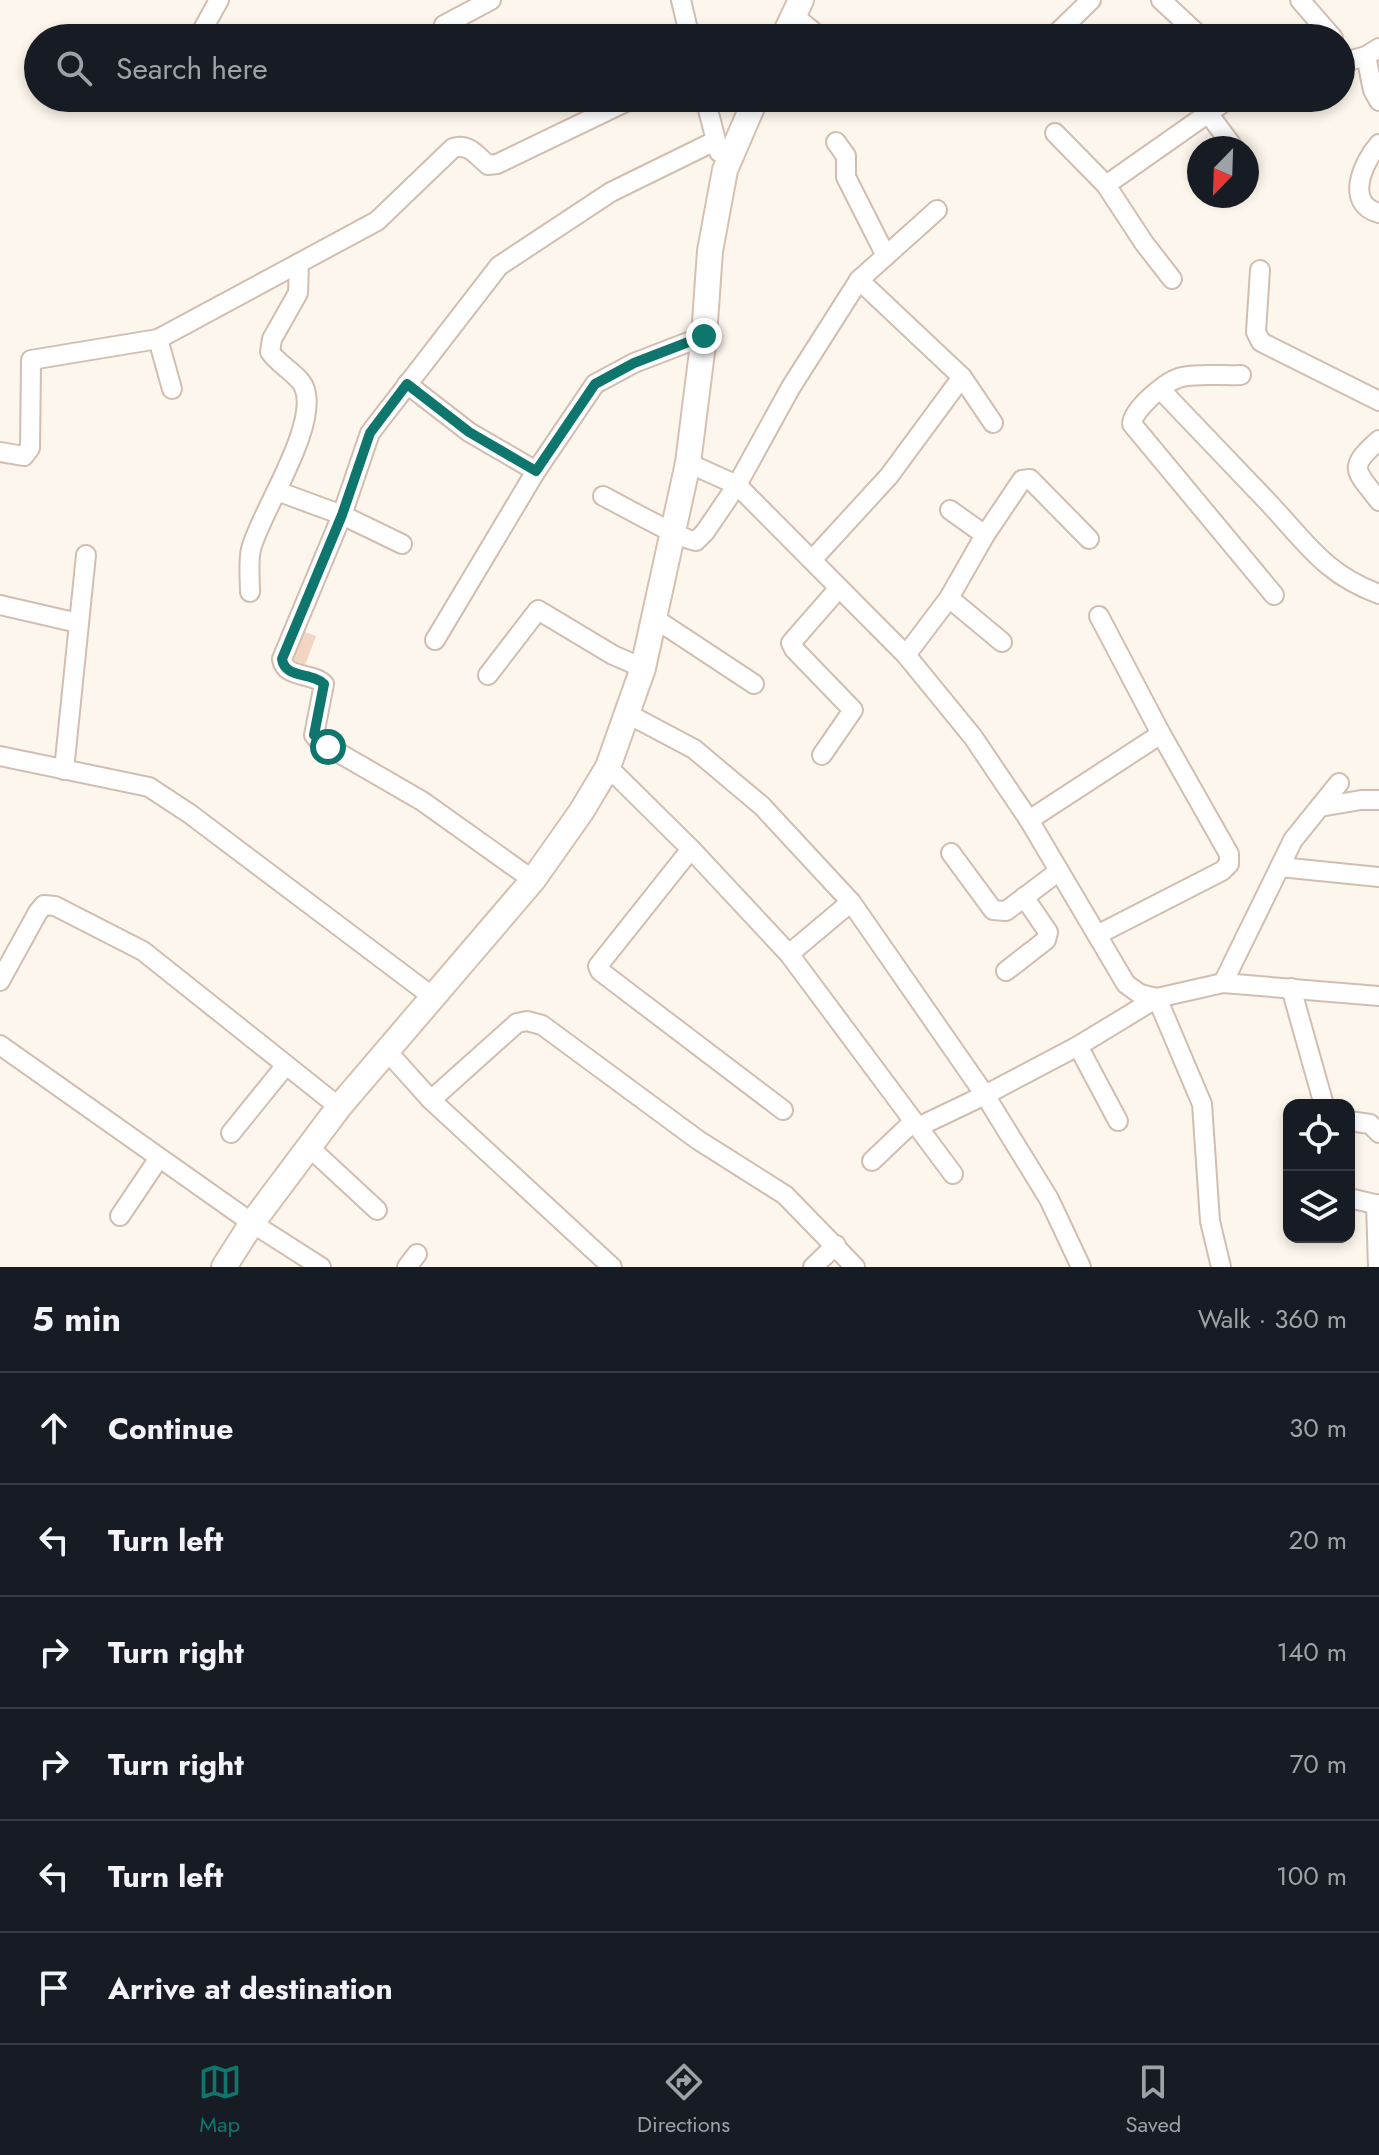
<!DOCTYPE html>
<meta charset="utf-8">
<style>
:root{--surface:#171b24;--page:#242831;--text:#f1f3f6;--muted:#9ea1a6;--line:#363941;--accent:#0f766e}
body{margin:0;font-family:Jost,sans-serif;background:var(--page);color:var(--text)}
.controls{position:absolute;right:24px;bottom:24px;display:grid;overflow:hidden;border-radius:16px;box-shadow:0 4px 12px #0003}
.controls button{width:72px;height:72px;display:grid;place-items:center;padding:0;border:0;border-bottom:2px solid var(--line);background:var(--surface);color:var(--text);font:40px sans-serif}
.compass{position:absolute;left:1187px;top:136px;width:72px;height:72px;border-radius:50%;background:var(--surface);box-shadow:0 4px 12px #0003;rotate:203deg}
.stop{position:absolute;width:24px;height:24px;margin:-18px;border:6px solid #0f766e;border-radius:50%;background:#fff}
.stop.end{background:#0f766e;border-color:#fff;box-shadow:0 2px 8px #0008}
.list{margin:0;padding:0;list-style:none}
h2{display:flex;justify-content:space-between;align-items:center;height:104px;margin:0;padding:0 32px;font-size:34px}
h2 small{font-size:26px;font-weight:400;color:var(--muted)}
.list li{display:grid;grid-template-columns:52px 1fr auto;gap:24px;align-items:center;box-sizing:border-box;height:112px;padding:0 32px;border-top:2px solid var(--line)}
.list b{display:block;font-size:30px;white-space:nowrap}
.list em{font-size:26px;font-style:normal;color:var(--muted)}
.icon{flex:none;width:44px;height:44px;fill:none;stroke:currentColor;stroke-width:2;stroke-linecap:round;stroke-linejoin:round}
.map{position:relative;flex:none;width:1379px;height:1267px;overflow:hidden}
.search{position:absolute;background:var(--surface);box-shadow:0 4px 12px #0003;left:24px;right:24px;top:24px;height:88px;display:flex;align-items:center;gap:20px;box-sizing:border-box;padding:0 28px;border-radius:44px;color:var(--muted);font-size:30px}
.sheet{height:776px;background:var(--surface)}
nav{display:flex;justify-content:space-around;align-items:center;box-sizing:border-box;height:112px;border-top:2px solid var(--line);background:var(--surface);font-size:22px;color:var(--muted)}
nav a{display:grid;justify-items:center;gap:4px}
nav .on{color:var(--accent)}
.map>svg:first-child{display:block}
</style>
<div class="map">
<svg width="1379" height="1267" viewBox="0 0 1379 1267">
<rect width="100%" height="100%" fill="#fdf6ec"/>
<path fill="#f3d5c3" d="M302,631L316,636L305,665L291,659Z"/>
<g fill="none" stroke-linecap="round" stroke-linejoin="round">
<g stroke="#d1beb0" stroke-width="22">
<g id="minor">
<path d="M681,0L690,38"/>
<path d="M1161,0L1202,38"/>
<path d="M1300,0L1333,38"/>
<path d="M793,15L821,38"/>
<path d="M444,25L491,0"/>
<path d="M198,38L219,0"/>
<path d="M1052,38L1091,0"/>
<path d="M1366,56L1373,90L1379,101"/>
<path d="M1341,63L1366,56L1379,48"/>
<path d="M705,98L719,152"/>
<path d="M162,101L164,98"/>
<path d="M1208,113L1234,148"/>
<path d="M1055,133L1106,185L1144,243L1172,279"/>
<path d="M836,142L846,156V177L886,256"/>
<path d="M1379,144C1363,162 1344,204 1379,213"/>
<path d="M1106,185L1230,98"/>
<path d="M1260,270L1256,332L1261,342L1379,401"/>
<path d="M859,280L962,377L993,423"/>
<path d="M158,339L172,389"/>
<path d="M1241,375C1222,376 1200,373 1182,377C1167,380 1133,409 1132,424L1274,595"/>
<path d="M407,384L469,432L536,471"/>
<path d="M1161,390C1196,427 1232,464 1267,501C1305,541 1324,574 1379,594"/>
<path d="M1379,440C1346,469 1356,470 1379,501"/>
<path d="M0,452L24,456L30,448L31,360L158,339L377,221L453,148C469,143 476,155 488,165L497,164L634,98"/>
<path d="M688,463L737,485L906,655L973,737L1029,820L1126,984L1140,994L1157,998"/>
<path d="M277,491L342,515L402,544"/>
<path d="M603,496C619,504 684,541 696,541L705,532L737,485L791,387L859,280L937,210"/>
<path d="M950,510L985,535"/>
<path d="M812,560L889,476L962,377"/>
<path d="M250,592C250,579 248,562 251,549C261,511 320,425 304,387C299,375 279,365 270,352L272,339L298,293L299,263"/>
<path d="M949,598L1002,642"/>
<path d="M0,605L78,623"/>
<path d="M654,618L754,684"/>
<path d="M435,640L536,471L595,384L634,363L704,336"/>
<path d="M906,655L949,598L985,535L1022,480L1030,479L1089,539"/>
<path d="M488,675L538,610L613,655L643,668"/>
<path d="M628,714L694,749L762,806L851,902L985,1095L1049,1199L1081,1267"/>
<path d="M822,755L853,710L794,649L791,643L839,588"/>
<path d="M0,756L149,787L190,814L433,997"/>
<path d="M608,767L691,849L789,954L953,1174"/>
<path d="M64,770L86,555"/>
<path d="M1320,807L1361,800H1379"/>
<path d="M1029,820L1161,734"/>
<path d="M691,849L598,966L600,971L783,1110"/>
<path d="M951,853L993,910L1006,911L1059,871"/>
<path d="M1280,867L1379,877"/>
<path d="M533,880L422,801L320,742L314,735L324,684C312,672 285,679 282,659L342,515L370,433L499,266L611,192L715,141"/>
<path d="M1097,935L1222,871L1229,864V854L1161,734L1099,616"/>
<path d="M789,954L851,902"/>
<path d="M1006,971L1046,940L1048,932L1024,897"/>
<path d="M0,981L38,912L44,905L55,906L143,951L339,1107"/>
<path d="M1223,983L1293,840L1339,783"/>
<path d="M1291,988L1324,1105"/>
<path d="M1157,998L1202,1104L1210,1221L1221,1267"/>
<path d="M0,1045L252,1223L321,1267"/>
<path d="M1078,1046L1118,1121"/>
<path d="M387,1051L431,1100L612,1267"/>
<path d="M431,1100L517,1023L527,1021L542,1025L698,1140L785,1195L855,1267"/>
<path d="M1349,1121L1370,1124L1379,1133"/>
<path d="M918,1127L985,1095L1078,1046L1157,998L1223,983L1379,996"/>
<path d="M231,1133L286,1065"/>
<path d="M309,1147L377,1210"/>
<path d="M872,1161L913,1122"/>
<path d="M1349,1198L1379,1205"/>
<path d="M1376,1204L1378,1267"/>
<path d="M120,1216L159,1158"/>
<path d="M407,1267L417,1254"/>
<path d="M813,1267L836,1245"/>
</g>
</g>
<g stroke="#d6c0b0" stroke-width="28">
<g id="secondary">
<path d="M783,38L801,0"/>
<path d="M224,1267L252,1223L339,1107L533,880L581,812L608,767L643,668L688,463L704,336L710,251L725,170L756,98"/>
</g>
</g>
<use href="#minor" stroke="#fff" stroke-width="18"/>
<use href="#secondary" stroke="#fff" stroke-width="24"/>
</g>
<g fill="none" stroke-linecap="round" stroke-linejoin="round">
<path stroke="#0f766e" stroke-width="10" d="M328,747L314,735L324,684C312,672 285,679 282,659L342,515L370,433L407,384L469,432L536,471L595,384L634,363L704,336"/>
</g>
</svg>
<div class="controls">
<button><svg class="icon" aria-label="locate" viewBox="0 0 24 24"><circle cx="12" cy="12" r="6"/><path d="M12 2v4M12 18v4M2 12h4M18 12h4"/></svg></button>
<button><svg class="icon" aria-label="layers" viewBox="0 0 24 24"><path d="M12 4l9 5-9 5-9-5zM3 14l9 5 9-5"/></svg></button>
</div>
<svg class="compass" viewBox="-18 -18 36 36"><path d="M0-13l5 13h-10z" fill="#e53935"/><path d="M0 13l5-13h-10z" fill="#9ea1a6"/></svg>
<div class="stop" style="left:328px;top:747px"></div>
<div class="stop end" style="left:704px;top:336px"></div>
<div class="search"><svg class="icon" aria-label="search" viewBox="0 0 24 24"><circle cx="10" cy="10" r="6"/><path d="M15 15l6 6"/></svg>Search here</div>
</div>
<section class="sheet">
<h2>5 min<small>Walk · 360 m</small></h2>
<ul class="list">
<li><svg class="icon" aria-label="ahead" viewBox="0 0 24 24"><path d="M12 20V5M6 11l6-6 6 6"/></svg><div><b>Continue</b></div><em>30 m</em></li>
<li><svg class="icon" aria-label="left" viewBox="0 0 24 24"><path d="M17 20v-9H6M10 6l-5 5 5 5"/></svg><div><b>Turn left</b></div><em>20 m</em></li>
<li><svg class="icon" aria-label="right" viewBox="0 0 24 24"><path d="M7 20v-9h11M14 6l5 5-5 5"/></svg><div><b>Turn right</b></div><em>140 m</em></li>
<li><svg class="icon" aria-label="right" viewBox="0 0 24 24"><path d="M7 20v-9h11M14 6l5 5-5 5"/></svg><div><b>Turn right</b></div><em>70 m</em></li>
<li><svg class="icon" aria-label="left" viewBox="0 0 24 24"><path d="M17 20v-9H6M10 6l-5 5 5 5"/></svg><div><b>Turn left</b></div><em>100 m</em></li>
<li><svg class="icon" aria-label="arrive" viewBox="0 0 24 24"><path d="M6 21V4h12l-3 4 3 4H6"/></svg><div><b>Arrive at destination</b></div></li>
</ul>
</section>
<nav>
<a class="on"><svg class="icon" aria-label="map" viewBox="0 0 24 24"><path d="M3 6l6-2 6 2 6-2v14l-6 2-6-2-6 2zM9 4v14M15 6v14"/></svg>Map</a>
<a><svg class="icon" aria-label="directions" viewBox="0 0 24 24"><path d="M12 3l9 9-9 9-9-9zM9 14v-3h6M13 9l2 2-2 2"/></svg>Directions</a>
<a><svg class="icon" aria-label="saved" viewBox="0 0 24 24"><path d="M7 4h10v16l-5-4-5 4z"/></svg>Saved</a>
</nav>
